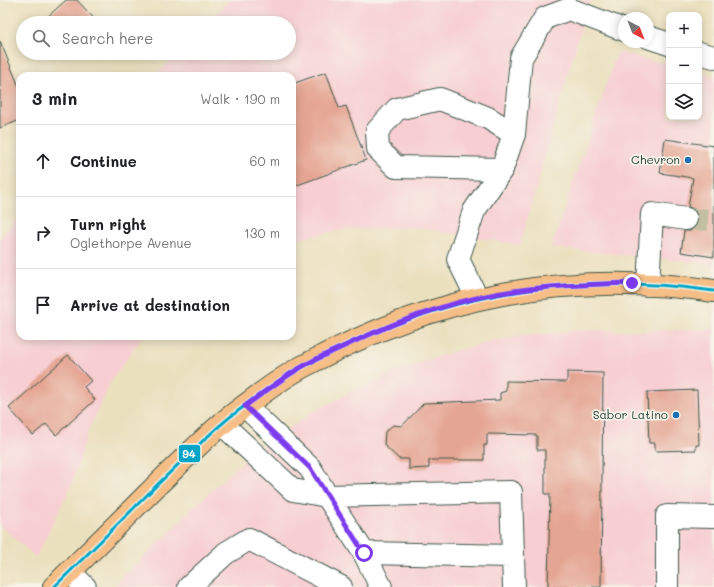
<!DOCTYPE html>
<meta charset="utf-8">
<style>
:root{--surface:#fff;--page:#f2f2f2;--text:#202124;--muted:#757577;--line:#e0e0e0}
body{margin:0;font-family:Mali,sans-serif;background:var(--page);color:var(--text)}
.controls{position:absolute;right:12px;top:12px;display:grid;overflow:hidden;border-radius:8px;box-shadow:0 2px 10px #0003}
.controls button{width:36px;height:36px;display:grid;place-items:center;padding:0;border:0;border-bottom:1px solid var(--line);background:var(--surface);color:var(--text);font:20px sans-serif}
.compass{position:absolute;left:618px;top:12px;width:36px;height:36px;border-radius:50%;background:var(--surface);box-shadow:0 2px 10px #0003;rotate:138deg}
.stop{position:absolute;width:12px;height:12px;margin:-9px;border:3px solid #7c3aed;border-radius:50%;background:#fff}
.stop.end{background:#7c3aed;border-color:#fff;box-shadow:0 1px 4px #0008}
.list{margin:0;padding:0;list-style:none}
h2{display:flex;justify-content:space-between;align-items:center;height:52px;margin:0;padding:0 16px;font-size:17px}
h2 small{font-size:13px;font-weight:400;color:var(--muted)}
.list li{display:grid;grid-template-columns:26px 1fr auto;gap:12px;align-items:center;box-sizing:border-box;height:72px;padding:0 16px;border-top:1px solid var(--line)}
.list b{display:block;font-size:15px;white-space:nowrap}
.list p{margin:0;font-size:13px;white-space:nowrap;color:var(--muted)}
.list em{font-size:13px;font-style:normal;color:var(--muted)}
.icon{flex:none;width:22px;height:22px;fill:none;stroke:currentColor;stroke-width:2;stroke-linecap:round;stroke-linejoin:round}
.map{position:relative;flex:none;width:714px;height:587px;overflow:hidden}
.search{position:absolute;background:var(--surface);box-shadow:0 2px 10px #0003;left:16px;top:16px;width:280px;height:44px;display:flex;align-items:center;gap:10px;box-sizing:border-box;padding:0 14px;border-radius:22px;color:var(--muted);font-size:15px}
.panel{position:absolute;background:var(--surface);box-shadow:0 2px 10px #0003;left:16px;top:72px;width:280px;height:268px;border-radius:12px}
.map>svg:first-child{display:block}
</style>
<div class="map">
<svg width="714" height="587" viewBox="0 0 714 587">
<rect width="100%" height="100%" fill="#f7f3e8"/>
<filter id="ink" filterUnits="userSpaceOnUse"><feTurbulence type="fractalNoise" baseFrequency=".025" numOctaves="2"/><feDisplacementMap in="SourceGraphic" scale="8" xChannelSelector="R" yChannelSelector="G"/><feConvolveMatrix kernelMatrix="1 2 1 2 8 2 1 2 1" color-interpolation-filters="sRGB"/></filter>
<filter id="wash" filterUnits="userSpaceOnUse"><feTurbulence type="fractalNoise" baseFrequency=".012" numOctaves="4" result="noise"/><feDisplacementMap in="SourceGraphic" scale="16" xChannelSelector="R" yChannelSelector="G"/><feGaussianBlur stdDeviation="0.9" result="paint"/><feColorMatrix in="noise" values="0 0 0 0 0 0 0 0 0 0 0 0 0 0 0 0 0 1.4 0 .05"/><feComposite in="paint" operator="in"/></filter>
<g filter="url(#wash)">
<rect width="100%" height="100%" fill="#ebe0be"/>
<g fill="#f7cfd3">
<path d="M229,0H591L577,42L520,245L413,227L341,230L292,240V76H156L178,53H289V23H207Z"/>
<path d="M617,52L669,65V117H699V72L714,76V264L551,248Z"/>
<path d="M20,217V336H143L113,378L89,429L72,484L36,557L0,526V238Z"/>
<path d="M714,329V587H113L217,485L245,460L310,414L350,392L396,372L442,355L491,341L532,335L583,330L625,331Z"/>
</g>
<g id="blocks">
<g fill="#e5a593">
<path d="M66,0H77L98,23H48L45,19Z"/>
<path d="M0,41L20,89V120L0,128Z"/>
<path d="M326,72L339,108L346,106L366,160L292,187V84Z"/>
<path d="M665,139L714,146V257L681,252L684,231H690L696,227L698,221V215L694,209L688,207L693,178L660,173Z"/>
<path d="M68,355L91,381L84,387L95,400L56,435L46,424L33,435L9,408Z"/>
<path d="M567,372L603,373L601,587H548L550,494H545V450H537V435L487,434V445H484V460H429V468L409,469V459H399L384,445L385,432L393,425L402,426L424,403L500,400V393L506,391V381L567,382Z"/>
<path d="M697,390L699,445H696V450L655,451V443H649L647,392Z"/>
</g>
</g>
</g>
<g filter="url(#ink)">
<use href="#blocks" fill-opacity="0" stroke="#3e5549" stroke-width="1"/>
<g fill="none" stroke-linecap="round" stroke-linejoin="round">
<path stroke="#c2bfa2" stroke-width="22" stroke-dasharray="22 11" stroke-linecap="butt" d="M686,219L714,220"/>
<g stroke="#3e5549" stroke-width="24">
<g id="minor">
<path d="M648,37L669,44"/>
<path d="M699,53L714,57"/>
<path d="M502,169L396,167L378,149L377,131L397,109L440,99L488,118L514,134"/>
<path d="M648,285L652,214L686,219"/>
<path d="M477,298L458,259L474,211L502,169L514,134L521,58L545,18L569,9L624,30"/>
<path d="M222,424L293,490L327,496L310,468L245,406"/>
<path d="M364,553L381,587"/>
<path d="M513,556L364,553L327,496L511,492L514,587"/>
<path d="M70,572L85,587"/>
<path d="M189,587L226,553L249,539L341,587"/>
<path d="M667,587V516L714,517"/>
</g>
</g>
<g stroke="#3e5549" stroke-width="24">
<path id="major" d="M54,587C89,553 123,519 157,485C181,462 204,438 230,417C253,400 276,381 302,367C434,295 565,270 714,291"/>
</g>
<use href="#minor" stroke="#fff" stroke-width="22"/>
<use href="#major" stroke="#f6be87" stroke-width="22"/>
<g stroke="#f7f3e8" stroke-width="6">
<path id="bus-1" d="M54,587C89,553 123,519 157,485C181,462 204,438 230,417C253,400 276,381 302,367C434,295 565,270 714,291"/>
</g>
<use href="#bus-1" stroke="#02a4c6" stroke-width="3"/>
</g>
</g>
<g fill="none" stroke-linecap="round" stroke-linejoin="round" filter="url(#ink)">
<path stroke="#7c3aed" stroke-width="5" d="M364,553L310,468L245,406C263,393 281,379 300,368C316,358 334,351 351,343C404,318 462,297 521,290C558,285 595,284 632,283"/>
</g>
<g fill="#1f6fb2" stroke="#f7f3e8" stroke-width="1.5">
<circle cx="688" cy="160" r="4"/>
<circle cx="676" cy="415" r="4"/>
</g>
<g text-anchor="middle" stroke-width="3.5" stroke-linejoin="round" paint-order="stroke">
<g font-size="12" fill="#1f3d34" stroke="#f7f3e8" text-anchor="end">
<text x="680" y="164">Chevron</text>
<text x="668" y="419">Sabor Latino</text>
</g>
</g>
<rect stroke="#f7f3e8" stroke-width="1.5" x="178" y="444" width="23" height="19" rx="4" fill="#02a4c6"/>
<g font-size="11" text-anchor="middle" font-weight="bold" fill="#fff">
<text x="189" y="458">94</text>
</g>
</svg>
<div class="controls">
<button>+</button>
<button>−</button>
<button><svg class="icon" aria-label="layers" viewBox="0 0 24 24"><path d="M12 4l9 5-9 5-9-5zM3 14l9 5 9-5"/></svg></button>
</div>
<svg class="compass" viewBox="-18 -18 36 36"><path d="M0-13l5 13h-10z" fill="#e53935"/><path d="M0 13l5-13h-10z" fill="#757577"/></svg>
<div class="stop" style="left:364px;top:553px"></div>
<div class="stop end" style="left:632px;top:283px"></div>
<div class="search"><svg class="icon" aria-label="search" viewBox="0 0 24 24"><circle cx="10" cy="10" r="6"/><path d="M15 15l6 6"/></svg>Search here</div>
<section class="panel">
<h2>3 min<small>Walk · 190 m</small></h2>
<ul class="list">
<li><svg class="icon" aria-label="ahead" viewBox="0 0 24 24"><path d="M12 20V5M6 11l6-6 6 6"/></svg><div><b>Continue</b></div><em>60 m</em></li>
<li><svg class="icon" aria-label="right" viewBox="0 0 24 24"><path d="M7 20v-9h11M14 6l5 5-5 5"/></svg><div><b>Turn right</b><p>Oglethorpe Avenue</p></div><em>130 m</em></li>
<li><svg class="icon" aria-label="arrive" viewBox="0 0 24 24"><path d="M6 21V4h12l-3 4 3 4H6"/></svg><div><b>Arrive at destination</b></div></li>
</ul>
</section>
</div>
